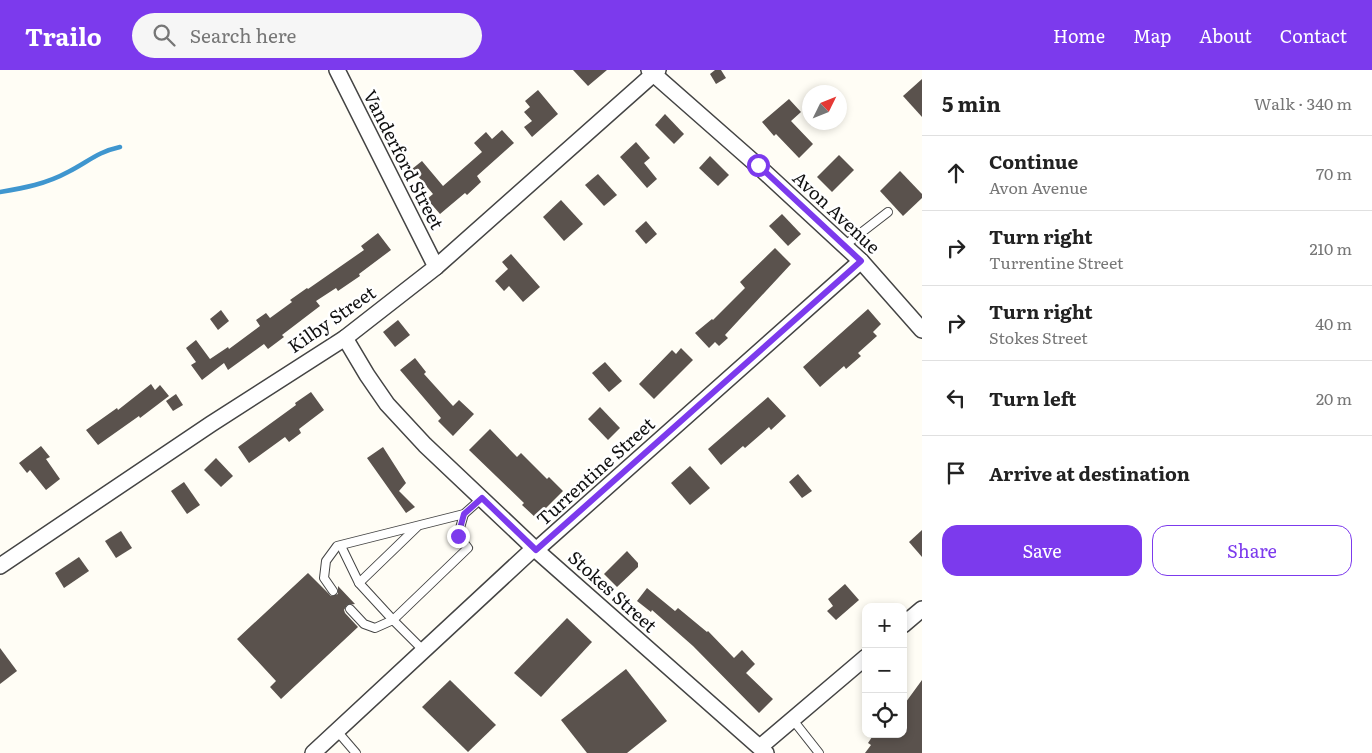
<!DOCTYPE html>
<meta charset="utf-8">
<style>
:root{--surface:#fff;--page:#f6f6f6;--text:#222;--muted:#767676;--line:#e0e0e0;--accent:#7c3aed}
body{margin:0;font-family:Literata,serif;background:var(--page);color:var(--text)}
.controls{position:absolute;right:15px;bottom:15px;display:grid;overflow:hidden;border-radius:10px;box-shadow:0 2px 8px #0003}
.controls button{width:45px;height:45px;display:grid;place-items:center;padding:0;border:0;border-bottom:1px solid var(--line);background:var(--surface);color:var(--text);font:25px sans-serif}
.compass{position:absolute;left:802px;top:15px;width:45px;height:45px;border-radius:50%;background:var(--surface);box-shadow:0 2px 8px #0003;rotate:47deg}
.stop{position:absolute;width:15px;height:15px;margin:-11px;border:4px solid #7c3aed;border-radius:50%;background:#fff}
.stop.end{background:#7c3aed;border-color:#fff;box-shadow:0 1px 5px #0008}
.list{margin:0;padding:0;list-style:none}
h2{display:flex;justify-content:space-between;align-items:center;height:65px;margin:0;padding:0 20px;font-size:21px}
h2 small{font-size:16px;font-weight:400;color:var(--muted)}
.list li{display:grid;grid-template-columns:32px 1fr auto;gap:15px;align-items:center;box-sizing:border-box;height:75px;padding:0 20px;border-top:1px solid var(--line)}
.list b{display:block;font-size:19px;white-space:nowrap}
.list p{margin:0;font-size:16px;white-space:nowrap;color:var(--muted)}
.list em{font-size:16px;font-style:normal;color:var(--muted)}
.actions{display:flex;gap:10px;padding:15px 20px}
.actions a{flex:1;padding:11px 0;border:1px solid var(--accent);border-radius:15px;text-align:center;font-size:18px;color:var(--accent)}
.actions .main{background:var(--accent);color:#fff}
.icon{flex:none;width:28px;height:28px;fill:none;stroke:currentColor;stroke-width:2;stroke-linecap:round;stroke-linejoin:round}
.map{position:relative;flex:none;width:922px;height:683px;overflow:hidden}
header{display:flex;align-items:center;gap:30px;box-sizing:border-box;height:70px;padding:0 25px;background:var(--accent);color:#fff}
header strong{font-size:24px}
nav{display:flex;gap:28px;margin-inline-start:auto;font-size:18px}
.search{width:350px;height:45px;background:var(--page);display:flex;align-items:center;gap:12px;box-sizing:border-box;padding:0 18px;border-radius:28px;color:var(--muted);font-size:19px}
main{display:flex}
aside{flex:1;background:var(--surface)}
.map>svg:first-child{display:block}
</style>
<header>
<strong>Trailo</strong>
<div class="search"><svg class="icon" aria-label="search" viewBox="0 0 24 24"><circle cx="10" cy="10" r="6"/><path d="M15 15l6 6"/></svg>Search here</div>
<nav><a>Home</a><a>Map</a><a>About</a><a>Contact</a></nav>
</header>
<main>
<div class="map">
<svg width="922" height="683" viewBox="0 0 922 683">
<rect width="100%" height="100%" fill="#fffdf5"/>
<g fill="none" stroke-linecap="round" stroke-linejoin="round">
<path stroke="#3f96cf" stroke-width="4.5" d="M0,122C24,118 46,114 68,102C88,92 97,82 120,77"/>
</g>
<g fill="#5a524d">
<path d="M573,0H607L588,16Z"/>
<path d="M715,0H721L726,8L716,14L710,4Z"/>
<path d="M922,9V47L903,26Z"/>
<path d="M538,20L558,44L532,67L524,57L532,51L524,42L530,37L525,31Z"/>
<path d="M789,29L801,42L791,51L813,74L799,88L776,64L774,66L762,52Z"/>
<path d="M665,44L684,64L674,74L655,55Z"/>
<path d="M502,60L514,73L477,106L481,112L467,125L465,123L440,144L427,129L433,124L412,99L422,91L443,116L482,82L474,73L486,62L492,69Z"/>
<path d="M636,72L650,88L644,93L657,109L647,118L620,87Z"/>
<path d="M839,85L854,100L832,122L817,107Z"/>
<path d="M710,86L729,105L718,116L699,98Z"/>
<path d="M900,101L922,124V128L903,146L880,121Z"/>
<path d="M598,104L617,125L604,136L585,115Z"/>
<path d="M561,130L583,154L564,171L543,147Z"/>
<path d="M782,144L801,164L788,176L769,156Z"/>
<path d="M646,151L657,164L646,174L635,161Z"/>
<path d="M378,163L391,180L359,204L360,206L338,221L336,218L316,231L320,236L282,265L284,267L268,279L264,274L228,300L224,293L202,310L191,295L196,292L186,278L196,270L210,289L228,277L229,279L260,256L256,250L266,243L270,248L292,232L290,230L307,218L308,219L364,180L361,176Z"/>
<path d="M775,178L791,194L725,265L728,268L719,276L715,272L709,278L695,263L712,249L713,250L745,218L740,212Z"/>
<path d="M511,184L540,217L523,232L509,216L504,221L495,211L508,199L502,192Z"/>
<path d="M868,239L881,254L873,262L877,266L858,283L861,286L846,299L844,296L820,317L803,297Z"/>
<path d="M221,240L229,251L218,260L210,249Z"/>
<path d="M398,250L410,265L395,277L383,262Z"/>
<path d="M681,278L693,290L654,329L639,314L672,280L676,284Z"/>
<path d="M415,288L426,302L424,304L453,336L459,330L474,344L453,366L438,351L441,348L400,300Z"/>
<path d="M605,292L622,311L609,322L592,303Z"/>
<path d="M151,314L155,320L160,315L169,326L140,348L139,346L98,375L86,360L117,338L118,340Z"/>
<path d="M311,322L324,340L299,359L301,363L289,372L285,367L249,393L238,377L296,335L295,333Z"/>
<path d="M176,324L183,335L173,341L166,331Z"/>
<path d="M768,327L786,346L771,360L769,357L745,378L743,376L721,395L708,379Z"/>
<path d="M600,337L620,358L608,370L588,349Z"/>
<path d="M490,359L517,387L521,383L547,409L549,407L563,421L536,448L522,435L524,433L469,380Z"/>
<path d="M41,376L50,387L46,389L60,409L46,420L30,400L27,403L19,393Z"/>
<path d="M383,377L406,413L399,421L415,437L406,443L367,388Z"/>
<path d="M216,388L233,406L221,417L204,400Z"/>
<path d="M690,396L710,418L690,435L671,413Z"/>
<path d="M798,404L812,421L802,428L789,412Z"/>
<path d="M184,412L200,435L187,444L171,421Z"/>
<path d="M922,460V487L909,472Z"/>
<path d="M121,461L132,478L116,488L105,471Z"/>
<path d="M627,481L638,493V497L617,517L604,504Z"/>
<path d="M79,487L89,501L64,518L55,503Z"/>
<path d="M308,503L331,526L338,524V516L355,534L347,535L344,540L345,543L358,557L281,629L270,617L276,611L237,569Z"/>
<path d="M845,514L859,530L836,550L827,541L833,536L828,529Z"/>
<path d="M647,518L675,541L678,538L707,562L708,561L734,588L742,580L755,594L746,603L773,629L759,643L693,576L652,540L651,542L637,531Z"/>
<path d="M567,548L592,572L541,627L514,603Z"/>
<path d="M0,578L17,601L0,614Z"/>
<path d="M626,599L667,651L627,683H587L561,650Z"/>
<path d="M450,610L496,655L468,682L422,637Z"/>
<path d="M922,610V683H865L871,675L868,673L874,664H903V636Z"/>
</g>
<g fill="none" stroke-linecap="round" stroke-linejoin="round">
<g stroke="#444" stroke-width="10">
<g id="lane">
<path d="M844,176L888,142"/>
<path d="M341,476L359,513L417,457"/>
<path d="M359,513L393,550L468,478L458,465L464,444"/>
<path d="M333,521L324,508L326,491L337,476L464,444L482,428"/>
<path d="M350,539L364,554L375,558L393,550L424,581"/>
<path d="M793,650L819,683"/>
<path d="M337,661L356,683"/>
</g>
</g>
<g stroke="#444" stroke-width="18">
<g id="street">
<path d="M337,0L436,197"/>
<path d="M649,0L757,95L861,191L922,260"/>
<path d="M345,268L367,305L387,334L425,375L536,480L766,683"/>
<path d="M0,496L211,354L345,268L436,197L658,0"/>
<path d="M903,555L922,539"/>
<path d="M760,677L866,587"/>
<path d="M313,683L532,480H536L861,191"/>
</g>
</g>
<use href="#lane" stroke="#fff" stroke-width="8"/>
<use href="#street" stroke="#fff" stroke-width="15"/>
</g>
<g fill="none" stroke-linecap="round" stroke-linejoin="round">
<path stroke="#7c3aed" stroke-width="6" d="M458,466L464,444L482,428L536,480L861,191L758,95"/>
</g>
<g text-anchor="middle" stroke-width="5" stroke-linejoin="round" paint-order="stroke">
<g font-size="18" fill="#111" stroke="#fff">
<text transform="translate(403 90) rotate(63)" y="6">Vanderford Street</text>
<text transform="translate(836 143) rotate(43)" y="6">Avon Avenue</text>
<text transform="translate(332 250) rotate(-35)" y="6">Kilby Street</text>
<text transform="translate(596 402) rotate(-42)" y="6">Turrentine Street</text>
<text transform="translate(612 522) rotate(42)" y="6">Stokes Street</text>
</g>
</g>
</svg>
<div class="controls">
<button>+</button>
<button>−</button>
<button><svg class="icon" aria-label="locate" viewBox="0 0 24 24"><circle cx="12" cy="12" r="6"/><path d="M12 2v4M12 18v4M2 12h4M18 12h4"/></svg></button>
</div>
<svg class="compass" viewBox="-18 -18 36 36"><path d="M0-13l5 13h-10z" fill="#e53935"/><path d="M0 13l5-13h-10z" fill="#767676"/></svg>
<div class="stop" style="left:758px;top:95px"></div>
<div class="stop end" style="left:458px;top:466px"></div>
</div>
<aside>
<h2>5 min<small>Walk · 340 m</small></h2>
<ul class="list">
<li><svg class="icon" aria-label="ahead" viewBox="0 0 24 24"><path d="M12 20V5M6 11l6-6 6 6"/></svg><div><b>Continue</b><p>Avon Avenue</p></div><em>70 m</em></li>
<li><svg class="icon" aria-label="right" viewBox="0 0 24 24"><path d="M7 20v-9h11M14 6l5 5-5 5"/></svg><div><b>Turn right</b><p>Turrentine Street</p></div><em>210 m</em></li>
<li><svg class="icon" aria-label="right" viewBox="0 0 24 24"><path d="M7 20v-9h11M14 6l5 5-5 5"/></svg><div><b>Turn right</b><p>Stokes Street</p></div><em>40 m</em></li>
<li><svg class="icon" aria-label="left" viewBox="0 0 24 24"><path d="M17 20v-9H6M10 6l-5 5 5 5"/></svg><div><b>Turn left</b></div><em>20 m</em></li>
<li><svg class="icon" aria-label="arrive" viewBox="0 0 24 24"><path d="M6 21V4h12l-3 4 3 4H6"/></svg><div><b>Arrive at destination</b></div></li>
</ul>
<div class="actions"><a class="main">Save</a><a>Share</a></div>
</aside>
</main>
